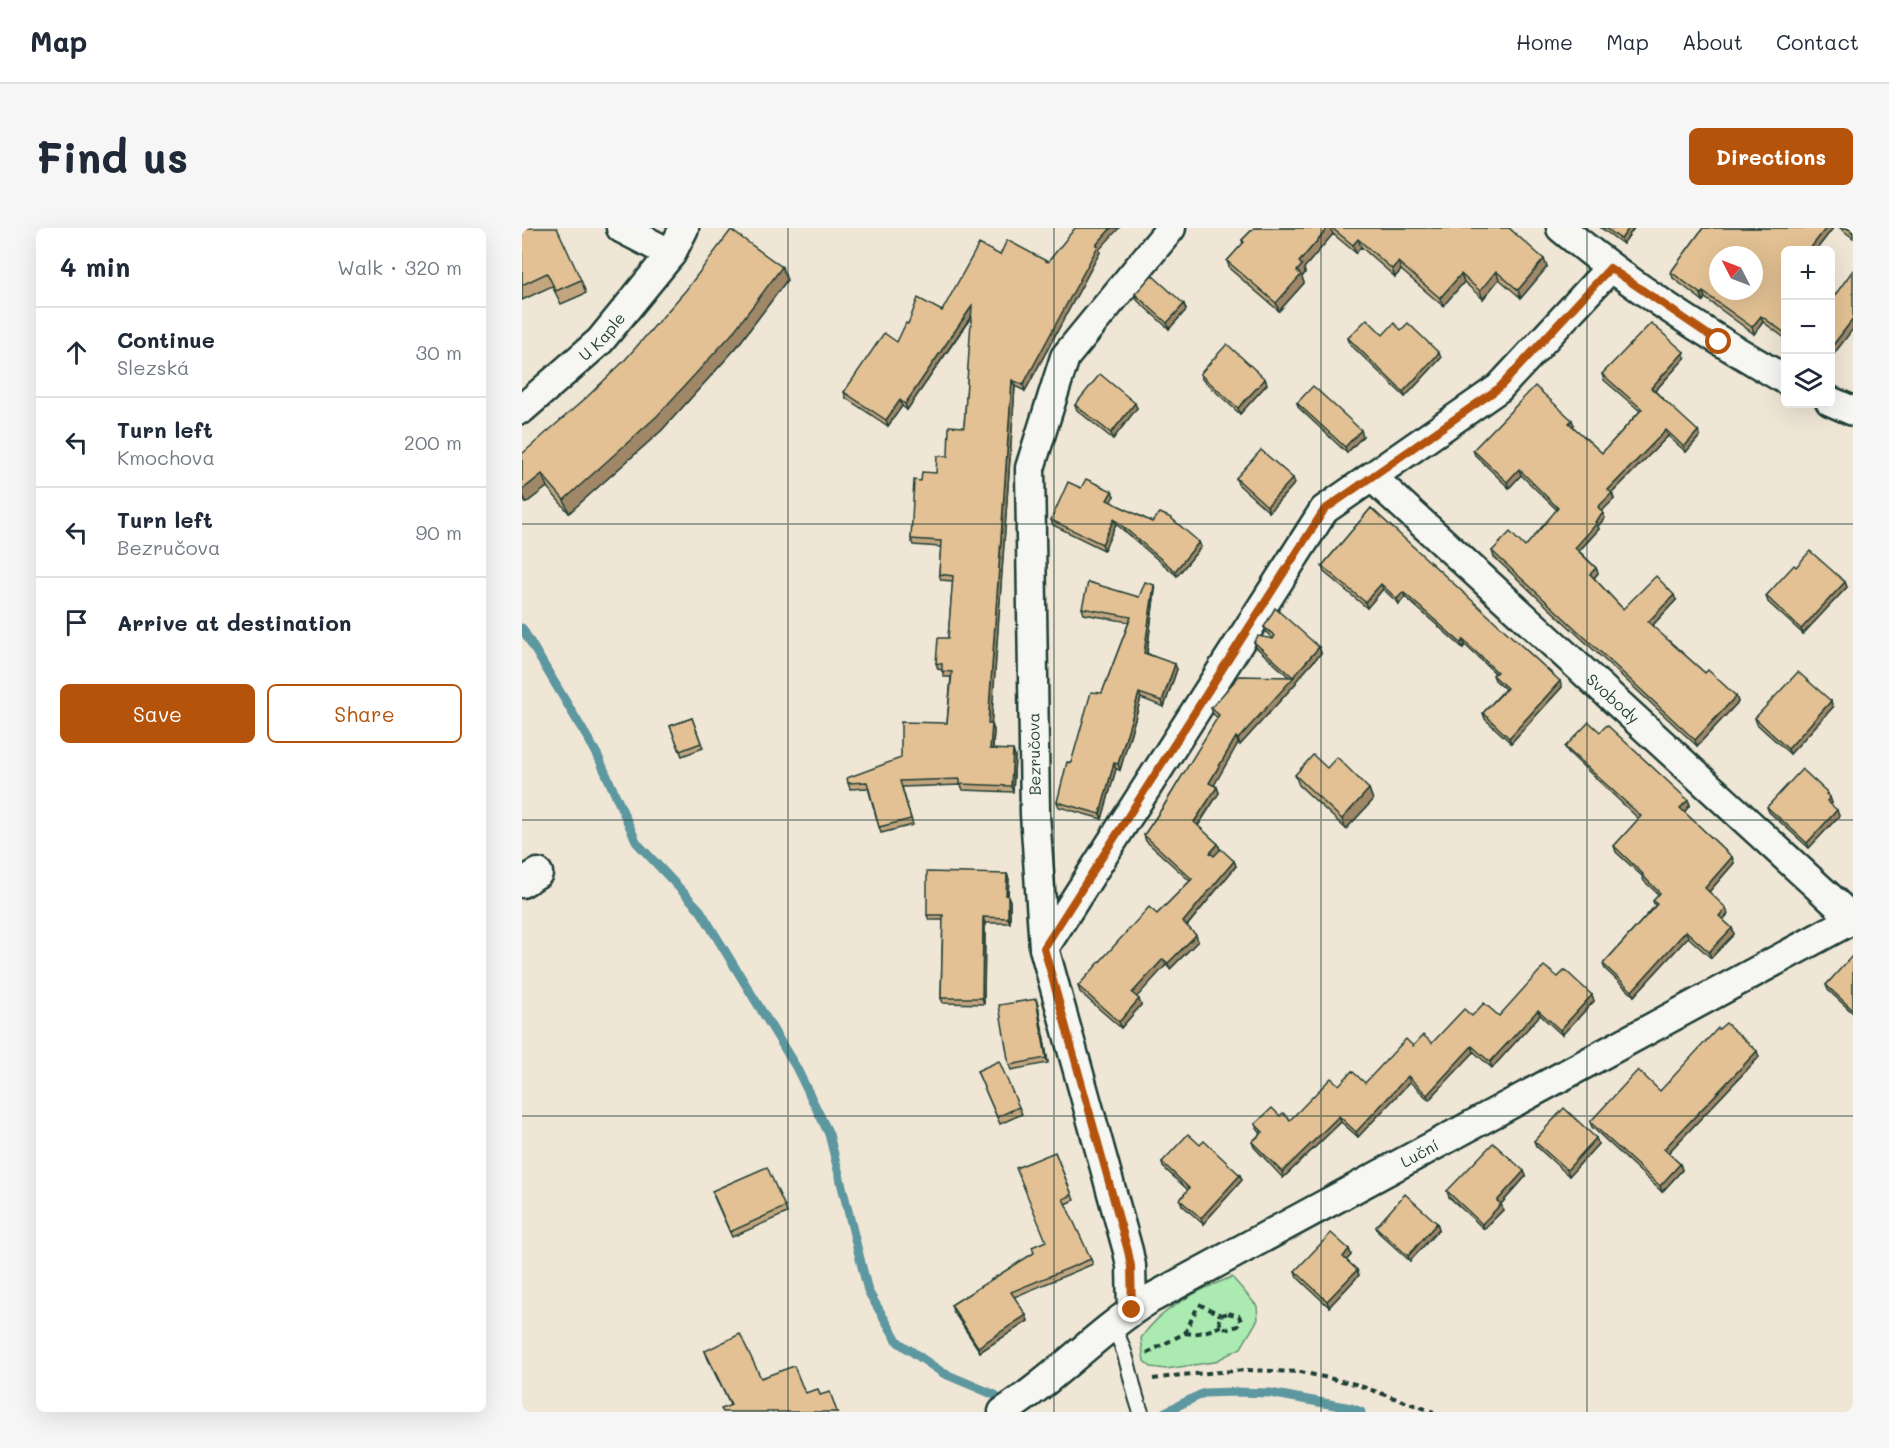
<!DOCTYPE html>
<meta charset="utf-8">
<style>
:root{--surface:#fff;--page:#f6f6f7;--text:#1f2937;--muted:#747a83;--line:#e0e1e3;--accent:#b45309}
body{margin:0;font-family:Mali,sans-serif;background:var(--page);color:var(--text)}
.controls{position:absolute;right:18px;top:18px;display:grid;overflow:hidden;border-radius:9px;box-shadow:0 6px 24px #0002}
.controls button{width:54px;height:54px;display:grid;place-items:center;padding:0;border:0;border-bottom:2px solid var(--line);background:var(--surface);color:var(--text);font:30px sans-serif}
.compass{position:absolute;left:1187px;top:18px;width:54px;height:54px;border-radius:50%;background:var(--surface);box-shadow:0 6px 24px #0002;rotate:312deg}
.stop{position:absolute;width:18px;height:18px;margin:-14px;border:4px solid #b45309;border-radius:50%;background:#fff}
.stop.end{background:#b45309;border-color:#fff;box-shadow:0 2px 6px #0008}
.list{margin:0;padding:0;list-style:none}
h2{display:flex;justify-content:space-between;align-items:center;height:78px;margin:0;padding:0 24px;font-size:26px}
h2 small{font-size:20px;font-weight:400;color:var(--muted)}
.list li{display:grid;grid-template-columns:39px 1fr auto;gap:18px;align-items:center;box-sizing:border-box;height:90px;padding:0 24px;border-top:2px solid var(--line)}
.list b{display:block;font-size:22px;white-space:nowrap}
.list p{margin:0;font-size:20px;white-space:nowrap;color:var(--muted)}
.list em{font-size:20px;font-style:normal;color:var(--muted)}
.actions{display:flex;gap:12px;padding:18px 24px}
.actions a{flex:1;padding:14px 0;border:2px solid var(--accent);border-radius:9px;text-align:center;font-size:21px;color:var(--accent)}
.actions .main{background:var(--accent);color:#fff}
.icon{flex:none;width:33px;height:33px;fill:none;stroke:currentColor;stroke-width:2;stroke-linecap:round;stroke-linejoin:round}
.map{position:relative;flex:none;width:1331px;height:1184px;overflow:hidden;border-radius:9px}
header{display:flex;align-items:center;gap:36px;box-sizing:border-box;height:84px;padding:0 30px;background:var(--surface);border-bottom:2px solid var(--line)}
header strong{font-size:28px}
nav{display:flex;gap:33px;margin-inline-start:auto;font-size:21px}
.intro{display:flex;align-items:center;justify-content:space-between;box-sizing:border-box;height:144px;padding:0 36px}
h1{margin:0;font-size:42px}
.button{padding:15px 27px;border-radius:9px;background:var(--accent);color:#fff;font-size:21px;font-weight:700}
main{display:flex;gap:36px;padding:0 36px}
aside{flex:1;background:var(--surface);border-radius:9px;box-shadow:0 6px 24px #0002}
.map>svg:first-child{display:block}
</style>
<header>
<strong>Map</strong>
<nav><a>Home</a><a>Map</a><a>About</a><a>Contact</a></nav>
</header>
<div class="intro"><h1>Find us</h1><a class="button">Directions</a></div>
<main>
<aside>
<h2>4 min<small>Walk · 320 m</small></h2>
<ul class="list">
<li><svg class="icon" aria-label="ahead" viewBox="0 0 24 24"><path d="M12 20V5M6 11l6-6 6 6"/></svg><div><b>Continue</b><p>Slezská</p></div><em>30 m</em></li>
<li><svg class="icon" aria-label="left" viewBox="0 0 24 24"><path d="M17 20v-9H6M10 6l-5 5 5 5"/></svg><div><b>Turn left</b><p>Kmochova</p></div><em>200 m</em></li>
<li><svg class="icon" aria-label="left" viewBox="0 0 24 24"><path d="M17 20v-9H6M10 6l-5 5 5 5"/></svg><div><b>Turn left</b><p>Bezručova</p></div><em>90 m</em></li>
<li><svg class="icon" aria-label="arrive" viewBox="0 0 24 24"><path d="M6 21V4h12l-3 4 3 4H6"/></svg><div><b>Arrive at destination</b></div></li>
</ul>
<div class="actions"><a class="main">Save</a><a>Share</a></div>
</aside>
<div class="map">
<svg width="1331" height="1184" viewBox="0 0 1331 1184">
<rect width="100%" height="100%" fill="#f0e6d6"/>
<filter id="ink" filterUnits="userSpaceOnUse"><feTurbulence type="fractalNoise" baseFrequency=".0167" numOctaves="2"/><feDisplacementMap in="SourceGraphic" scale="12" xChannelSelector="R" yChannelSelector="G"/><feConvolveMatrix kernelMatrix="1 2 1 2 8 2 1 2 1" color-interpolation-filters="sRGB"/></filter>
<g filter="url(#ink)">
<path fill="#abeab1" stroke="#659472" stroke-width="1.5" d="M710,1049L735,1078L736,1091L719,1120L692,1134L644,1141L629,1139L622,1133L619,1110C640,1079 676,1062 710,1049Z"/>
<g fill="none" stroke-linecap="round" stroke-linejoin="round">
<g stroke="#5d979f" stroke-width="9">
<path d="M0,400L75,526L115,615L178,682L274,839L307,906L346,1063L376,1114L421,1145L473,1167"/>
<path d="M643,1184L682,1165L714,1164L748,1165L829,1180L839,1184"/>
</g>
<g stroke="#1f3d34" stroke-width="18">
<path id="lane" d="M590,1098C607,1124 608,1156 619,1184"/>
</g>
<g stroke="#1f3d34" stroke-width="33">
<g id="street">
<path d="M99,0L149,26"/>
<path d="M1039,0C1109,58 1185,107 1264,152"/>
<path d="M1308,173L1331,183"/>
<path id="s1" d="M0,181L78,113L149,26L162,0"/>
<path id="s2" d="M851,250L1331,691"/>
<path d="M0,655L16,645"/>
<path d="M522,720L802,282L977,160L1088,40"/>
<path d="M610,1082L609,1038L606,1023L522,720L513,586L508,240L543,129L649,0"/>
<path id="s3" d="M481,1184C533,1151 575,1104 628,1071L1331,691"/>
</g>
</g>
<g stroke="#1f3d34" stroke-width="4" stroke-dasharray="6 4.5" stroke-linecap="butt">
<path d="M677,1076L699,1087"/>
<path d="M706,1085L717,1088L719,1093L716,1098L706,1101L699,1098L697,1092L699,1087Z"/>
<path d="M663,1105C676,1107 687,1103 699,1098"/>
<path d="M625,1125L663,1105L675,1080"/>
<path d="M631,1151L659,1147L725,1142L779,1144L833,1156L912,1184"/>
</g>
<use href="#lane" stroke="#f6f6f2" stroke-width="14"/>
<use href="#street" stroke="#f6f6f2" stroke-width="28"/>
</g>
<g fill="#c3a67f" stroke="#1f3d34" stroke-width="1.5">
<path d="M0,0L59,52L64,65L39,76L30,58L0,72Z"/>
<path d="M732,0H987L1025,39L999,70L977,51L961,71L942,54L921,78L879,42L873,49L839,19L834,25L811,6L782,40L783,45L780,49L782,55L757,83L708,41L705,33L721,16L720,12Z"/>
<path d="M1079,0H1112L1101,16Z"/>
<path d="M1181,0H1311L1294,22H1263V110L1241,94L1232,106L1183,70L1181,73L1151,50L1149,44Z"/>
<path d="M1318,0H1331V10Z"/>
<path d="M577,22L578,24L503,163L493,158L469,496L472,502L471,521L493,528L491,564L441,562L439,557L380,559L391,597L359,605L346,560L328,561L326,555L379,530L425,495L429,449H422L420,442L416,441L414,435L426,410L431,353L419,352L417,346L419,319L391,317L389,311L399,253L414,245L426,228L442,199L450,88L385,182L380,178L366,198L324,170L322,164L375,114L386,96L420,83L478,27L526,34Z"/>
<path d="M265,52L214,120L140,202L47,285L25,259L4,275L0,270V226Z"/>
<path d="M613,66L662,76L664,82L647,101L615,72Z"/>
<path d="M861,107L919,130L883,169L828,116L826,110Z"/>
<path d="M1163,130L1133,163L1178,208L1164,224L1146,208L1090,265L1092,271L1079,283L1083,290L1076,298L1077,301L1057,323L1074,340L1076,345L1072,350L1101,381L1154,372L1130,398L1183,445L1214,468L1216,474L1175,518L972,329L970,323L1003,319L1035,282L999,247L987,260L953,227L951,222L1052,197L1051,199L1080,225L1118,183L1082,152L1080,146Z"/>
<path d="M678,146L743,151L745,156L718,186L680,151Z"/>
<path d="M775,175L841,208L825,225L777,180Z"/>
<path d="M553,177L615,180L591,211L555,182Z"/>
<path d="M714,250L773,255L747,284L716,256Z"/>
<path d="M559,260L592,268L589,274L630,294L677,314L679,319L655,348L594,296L582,322L531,297L529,292Z"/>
<path d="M849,280L1040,459L989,515L963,491L961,485L983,461L973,452L971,447L973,445L943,417L941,420L883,369L877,376L861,361L845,380L802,344L800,338Z"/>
<path d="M1274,339L1323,354L1325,359L1281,406L1246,374L1244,368Z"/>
<path d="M632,357L633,362L625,425L655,441L642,479L619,470L598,542L594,541L580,591L537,579L535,574L549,535L580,465L607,394L562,386L560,380L617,369Z"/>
<path d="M742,399L797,419L799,425L774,453V455L718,517L716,515L692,557L695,559L697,565L676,598L696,616L698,622L712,633L714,638L665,698L676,713L648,741L644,737L614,769L619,777L599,800L558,764L556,758L635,686L668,653L624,613L622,607L643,576L696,490L691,486L689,480L767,449L734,419L732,414L751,411L744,404Z"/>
<path d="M1311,479L1268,526L1235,496L1233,490Z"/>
<path d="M170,490L181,520L160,528L148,498Z"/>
<path d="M1078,504L1166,572L1168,577L1162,584L1210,629L1212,635L1187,664L1206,686L1201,692L1210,700L1212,706L1189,730L1166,709L1112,768L1083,741L1081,736L1133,678L1131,673L1137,667L1122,653L1120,648L1094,624L1092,618L1117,591L1046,524L1043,519Z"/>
<path d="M805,540L847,561L851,572L824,601L777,557L773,547Z"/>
<path d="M1305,564L1310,575L1308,576L1317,588L1287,620L1247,584L1245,579Z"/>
<path d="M485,646L487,651L486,668L488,673V695H463L462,776L421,775L419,770L421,692H407L405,687Z"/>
<path d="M1331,729V785L1306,762L1304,757Z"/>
<path d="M1036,749L1070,767L1072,773L1040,807L1018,787L970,840L952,824L907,872L888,854L836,909L819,894L761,950L732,919L730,914L739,905L735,901L733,896L758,888L768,892L817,857L843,855L891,818L910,815L950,788H977Z"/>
<path d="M514,771L516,777L526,835L489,842L487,837Z"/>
<path d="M1237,829L1146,925L1158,936L1160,942L1140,964L1070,899L1068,894L1138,863Z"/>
<path d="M455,843L497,879L500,886L478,896Z"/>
<path d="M1074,910L1076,916L1047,948L1014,918L1012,913Z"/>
<path d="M678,917L718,947L720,952L681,996L660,977L658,972L666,962L641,939L640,934Z"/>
<path d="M533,924L552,972L543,976L571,1036L492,1069L506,1093L458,1124L431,1083L429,1077L512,1025L524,1013Z"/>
<path d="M1002,943L1004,948L979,976L981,982L962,1001L927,969L925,963Z"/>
<path d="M192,969L263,979L265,985L210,1009Z"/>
<path d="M915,995L917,1001L888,1033L856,1004L854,999Z"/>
<path d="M827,1021L829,1027L824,1032L835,1042L837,1047L807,1079L775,1049L773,1043Z"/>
<path d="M183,1123L239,1150L283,1165L298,1167L315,1184L208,1177L186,1131Z"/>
</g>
<g fill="#9f8768" stroke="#1f3d34" stroke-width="1.5">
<path d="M589,0H597L577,22L578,24L503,163L501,157L574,17Z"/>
<path d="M806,0H808L811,6L782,40L783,45L780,49L782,55L757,83L754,75L775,43L777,34Z"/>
<path d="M1107,0H1112L1101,16L1099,11Z"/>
<path d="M1304,0H1311L1294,22H1287Z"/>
<path d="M836,11L839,19L834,25L831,17Z"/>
<path d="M1022,31L1025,39L999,70L996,62Z"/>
<path d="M876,34L879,42L873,49L870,41Z"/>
<path d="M260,39L265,52L214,120L140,202L47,285L42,272Z"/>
<path d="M974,43L977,51L961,71L958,63Z"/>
<path d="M939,46L942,54L921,78L918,70Z"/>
<path d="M1181,64L1183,70L1181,73L1179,66Z"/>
<path d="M662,76L664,82L647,101L645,95Z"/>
<path d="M450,78L452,84L385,182L383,176Z"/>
<path d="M1239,88L1241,94L1232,106L1230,99Z"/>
<path d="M1331,91V101L1308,131V121Z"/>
<path d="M1162,124L1163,130L1131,165L1129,160Z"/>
<path d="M917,125L919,130L883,169L881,164Z"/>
<path d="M743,151L745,156L718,186L716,180Z"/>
<path d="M490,152L493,158L469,502L466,496Z"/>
<path d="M378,172L380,178L366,198L364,192Z"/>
<path d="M613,175L615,180L591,211L589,205Z"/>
<path d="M1050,192L1052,197L1049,201L1047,195Z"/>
<path d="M839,202L841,208L825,225L823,219Z"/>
<path d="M1144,202L1146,208L1090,265L1092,271L1078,285L1076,279L1086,262Z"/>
<path d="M1176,203L1178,208L1164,224L1162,219Z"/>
<path d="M997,241L999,247L987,260L985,254Z"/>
<path d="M20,246L25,259L4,275L0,262Z"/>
<path d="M771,250L773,255L747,284L745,278Z"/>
<path d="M590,263L592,268L587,278L585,272Z"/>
<path d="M1081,285L1083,290L1076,298L1077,301L1055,325L1053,320Z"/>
<path d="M592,291L594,296L582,322L580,316Z"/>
<path d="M677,314L679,319L655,348L653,343Z"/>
<path d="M1074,340L1076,345L1070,352L1068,346Z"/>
<path d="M1323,354L1325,359L1281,406L1279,401Z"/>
<path d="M859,356L861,361L845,380L843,374Z"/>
<path d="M632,357L633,362L624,430L622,425Z"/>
<path d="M881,364L883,369L877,376L875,371Z"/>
<path d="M1152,367L1154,372L1128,400L1126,394Z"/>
<path d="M941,412L943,417L941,420L939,415Z"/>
<path d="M797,419L799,425L774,453V455L718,517L716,511Z"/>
<path d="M653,436L655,441L642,479L640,473Z"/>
<path d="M1038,453L1040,459L989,515L987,510Z"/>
<path d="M617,465L619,470L598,542L596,536Z"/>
<path d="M1214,468L1216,474L1175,518L1173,512Z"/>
<path d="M1309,473L1311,479L1268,526L1266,521Z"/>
<path d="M470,496L472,502L470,527L468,521Z"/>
<path d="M714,509L716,515L690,561L687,555Z"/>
<path d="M491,522L493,528L491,564L489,558Z"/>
<path d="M592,535L594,541L580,591L578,586Z"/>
<path d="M695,559L697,565L674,600L672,594Z"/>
<path d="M847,561L851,572L824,601L820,591Z"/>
<path d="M1308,569L1310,575L1307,578L1305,573Z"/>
<path d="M1166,572L1168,577L1161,586L1158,580Z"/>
<path d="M1315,582L1317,588L1287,620L1285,615Z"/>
<path d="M696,616L698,622L691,631L688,625Z"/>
<path d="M1210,629L1212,635L1185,666L1183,660Z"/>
<path d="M712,633L714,638L663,700L661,694Z"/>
<path d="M485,646L487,651L485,673L484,667Z"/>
<path d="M486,668L488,673V695L486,690Z"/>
<path d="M1204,680L1206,686L1199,694L1197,688Z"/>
<path d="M461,689L463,695L462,776L460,770Z"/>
<path d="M1210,700L1212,706L1189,730L1187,724Z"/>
<path d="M1164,703L1166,709L1112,768L1110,763Z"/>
<path d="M674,707L676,713L648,741L646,735Z"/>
<path d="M641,731L644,737L613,771L610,765Z"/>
<path d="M1070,767L1072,773L1040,807L1038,802Z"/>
<path d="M514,771L516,777L526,835L524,830Z"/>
<path d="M617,771L619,777L599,800L597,794Z"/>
<path d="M1016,782L1018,787L970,840L968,834Z"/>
<path d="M950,818L952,824L907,872L905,867Z"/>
<path d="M1235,823L1237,829L1144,927L1142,921Z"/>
<path d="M886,848L888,854L836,909L834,904Z"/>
<path d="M817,888L819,894L761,950L760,944Z"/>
<path d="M1074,910L1076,916L1047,948L1045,942Z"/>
<path d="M1158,936L1160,942L1140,964L1138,958Z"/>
<path d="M1002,943L1004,948L979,976L981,982L962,1001L960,996L975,973Z"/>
<path d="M718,947L720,952L681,996L679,990Z"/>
<path d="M915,995L917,1001L888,1033L886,1028Z"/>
<path d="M827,1021L829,1027L823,1034L821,1029Z"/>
<path d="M835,1042L837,1047L807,1079L805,1073Z"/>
<path d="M504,1087L506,1093L458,1124L456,1119Z"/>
</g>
<g fill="#e3c194" stroke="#1f3d34" stroke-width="1.5" fill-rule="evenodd">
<path d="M0,0H35L59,52L34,63L25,45L0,57Z"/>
<path d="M553,0H589L574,17L576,18L501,157L490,152L466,496H470L468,521L491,522L489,558L438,556V551L378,553L389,591L357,599L345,554L326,555L325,550L379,530V494L425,495L430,444L420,443V436L414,435L416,410H426L431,348L417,346L419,313L389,311L392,252L399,253L400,244L414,245L415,228H426L427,198L442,199L450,78L383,176L378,172L364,192L322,164L362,105L375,114L384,95L386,96L396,70L420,83L457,16L478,27L485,12L526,34Z"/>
<path d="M732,0H806L777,34L780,37L775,43L779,47L754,75L705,33L722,14L720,12Z"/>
<path d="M810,0H987L1022,31L996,62L974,43L958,63L939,46L918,70L876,34L870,41L836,11L831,17Z"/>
<path d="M1084,0H1107L1099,11Z"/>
<path d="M1181,0H1304L1287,22H1263V54L1261,58L1263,60V105L1239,88L1230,99L1181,64L1179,66L1149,44ZM1196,27H1232V63H1196Z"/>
<path d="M1325,0H1331V5Z"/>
<path d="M209,2L260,39L209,107L135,188L42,272L20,246L0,262V226L65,169L102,133L164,62Z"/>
<path d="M1331,42V91L1308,121V74Z"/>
<path d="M630,47L662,76L645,95L613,66Z"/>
<path d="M845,91L861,107L872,95L879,102L886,95L917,125L881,164L826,110Z"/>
<path d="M1129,95L1162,124L1129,160L1176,203L1162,219L1144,202L1086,262L1090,265L1076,279L1081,285L1073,294L1075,295L1053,320L1074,340L1068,346L1101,381L1134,348L1152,367L1126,394L1183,445L1186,442L1214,468L1173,512L970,323L988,304L1003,319L1036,280L997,241L985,254L951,222L1013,158L1050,192L1047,195L1080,225L1120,181L1080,146Z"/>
<path d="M705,116L743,151L716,180L678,146Z"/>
<path d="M578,146L613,175L589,205L553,177Z"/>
<path d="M791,158L839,202L823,219L775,175Z"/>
<path d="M739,222L771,250L745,278L714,250Z"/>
<path d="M564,251L590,263L585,272L630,294L638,285L649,290L677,314L653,343L592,291L580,316L529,292L546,254L559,260Z"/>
<path d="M849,280L1038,453L987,510L961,485L985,460L971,447L975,444L941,412L939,415L881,364L875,371L859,356L843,374L800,338Z"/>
<path d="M1288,323L1323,354L1279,401L1244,368L1272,337L1274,339Z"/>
<path d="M566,354L617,369L623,354L632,357L622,425L653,436L640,473L617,465L596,536L592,535L578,586L535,574L545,534L549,535L569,464L580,465L609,389L560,380Z"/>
<path d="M753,380L797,419L771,449L732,414L736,408L751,411L753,408L742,399Z"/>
<path d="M1276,444L1309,473L1266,521L1233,490Z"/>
<path d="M717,448L772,449L716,511L714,509L687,555L695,559L672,594L696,616L688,625L692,628L699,621L712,633L661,694L674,707L646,735L641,731L610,765L617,771L597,794L556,758L627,679L635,686L670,651L622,607L643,576L697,487L689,480Z"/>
<path d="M170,490L179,515L158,523L148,498Z"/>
<path d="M1067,494L1078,504L1085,497L1166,572L1158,580L1210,629L1183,660L1204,680L1197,688L1210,700L1187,724L1164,703L1110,763L1081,736L1135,676L1131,673L1138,665L1120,647L1121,646L1092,618L1119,588L1043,519Z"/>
<path d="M791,527L805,540L815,529L847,561L820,591L773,547Z"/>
<path d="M1280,541L1305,564L1304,566L1308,569L1305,573L1315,582L1285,615L1245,579Z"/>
<path d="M405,644L485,646L484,667L486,668V690L461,689L460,770H419L421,687H405Z"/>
<path d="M1330,728L1331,729V782L1304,757Z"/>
<path d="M1022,738L1036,749L1043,742L1070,767L1038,802L1016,782L968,834L950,818L905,867L886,848L834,904L817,888L760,944L730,914L741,904L733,896L750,880L758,888L761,885L768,892L809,850L817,857L830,843L843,855L884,811L891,818L901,807L910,815L942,781L950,788L962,775L977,788Z"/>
<path d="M514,771L524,830L487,837L477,777Z"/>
<path d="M1204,795L1235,823L1142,921L1158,936L1138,958L1068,894L1116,842L1138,863L1196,800L1197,801Z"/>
<path d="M477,833L497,879L475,889L455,843Z"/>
<path d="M1042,880L1074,910L1045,942L1012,913Z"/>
<path d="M666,906L678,917L682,913L718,947L679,990L658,972L667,960L640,934Z"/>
<path d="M971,915L1002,943L975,973L979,976L960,996L925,963Z"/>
<path d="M533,924L550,967L541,971L569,1031L489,1064L504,1087L456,1119L429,1077L512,1025L510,1019L524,1013L494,940Z"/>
<path d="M245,939L263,979L208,1004L190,963Z"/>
<path d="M883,966L915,995L886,1028L854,999Z"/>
<path d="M809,1005L827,1021L821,1029L835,1042L805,1073L773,1043Z"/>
<path d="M218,1106L239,1150L272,1138L283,1165L296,1161L298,1167L308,1164L315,1184H201L199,1181L209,1177L183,1123Z"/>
</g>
</g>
<g fill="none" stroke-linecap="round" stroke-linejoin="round" filter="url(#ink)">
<path stroke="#b45309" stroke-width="8" d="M610,1082L609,1038L606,1023L522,720L802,282L977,160L1088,40L1197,114"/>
</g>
<path fill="none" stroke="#1f3d34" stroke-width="1.5" stroke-opacity="0.55" d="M266,0V1184M532,0V1184M799,0V1184M1065,0V1184M0,296H1331M0,592H1331M0,888H1331"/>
<g text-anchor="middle" stroke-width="4.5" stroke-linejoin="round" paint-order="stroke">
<g font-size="16" fill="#1f3d34" stroke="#f6f6f2">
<text dy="6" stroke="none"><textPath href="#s1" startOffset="108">U Kaple</textPath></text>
<text dy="6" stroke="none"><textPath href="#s2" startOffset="326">Svobody</textPath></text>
<text transform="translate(512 526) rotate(-91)" y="6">Bezručova</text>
<text dy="6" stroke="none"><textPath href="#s3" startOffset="492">Luční</textPath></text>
</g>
</g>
</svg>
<div class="controls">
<button>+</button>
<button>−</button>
<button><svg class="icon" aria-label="layers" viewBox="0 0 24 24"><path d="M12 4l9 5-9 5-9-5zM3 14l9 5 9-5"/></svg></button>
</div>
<svg class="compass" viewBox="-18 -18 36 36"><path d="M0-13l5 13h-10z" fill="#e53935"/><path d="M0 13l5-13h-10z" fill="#747a83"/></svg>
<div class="stop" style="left:1197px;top:114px"></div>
<div class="stop end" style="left:610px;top:1082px"></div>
</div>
</main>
